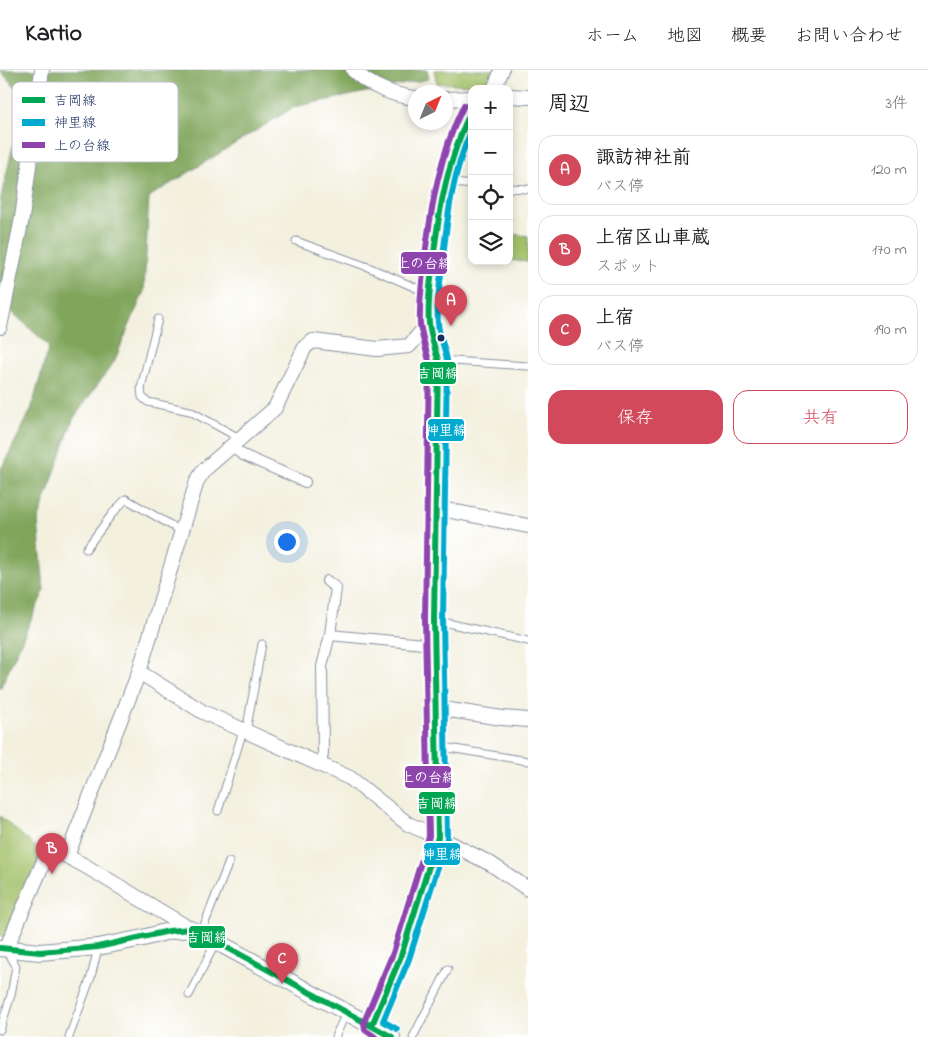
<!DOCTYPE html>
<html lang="ja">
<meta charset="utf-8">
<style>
:root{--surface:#fff;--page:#f2f2f2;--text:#202124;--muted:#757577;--line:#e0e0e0;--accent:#d1495b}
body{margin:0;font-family:"Indie Flower","Klee One",sans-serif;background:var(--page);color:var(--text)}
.controls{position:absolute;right:15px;top:15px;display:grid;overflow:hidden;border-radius:10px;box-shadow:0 2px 8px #0003}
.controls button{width:45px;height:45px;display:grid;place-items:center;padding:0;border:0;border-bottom:1px solid var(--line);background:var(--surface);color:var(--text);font:25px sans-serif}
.compass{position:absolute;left:408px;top:15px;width:45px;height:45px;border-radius:50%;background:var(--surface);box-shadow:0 2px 8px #0003;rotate:43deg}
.you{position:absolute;left:286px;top:471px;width:18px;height:18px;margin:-12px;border:4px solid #fff;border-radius:50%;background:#1a73e8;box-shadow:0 0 0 8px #1a73e833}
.badge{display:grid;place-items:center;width:32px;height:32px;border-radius:50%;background:var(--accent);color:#fff;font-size:16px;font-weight:700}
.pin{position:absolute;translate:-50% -41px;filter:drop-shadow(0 1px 2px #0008)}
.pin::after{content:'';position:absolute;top:26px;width:18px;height:15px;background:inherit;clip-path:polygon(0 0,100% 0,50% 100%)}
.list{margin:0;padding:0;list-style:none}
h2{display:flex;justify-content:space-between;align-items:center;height:65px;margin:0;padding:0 20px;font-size:21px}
h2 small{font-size:16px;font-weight:400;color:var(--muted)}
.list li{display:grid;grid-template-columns:32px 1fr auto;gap:15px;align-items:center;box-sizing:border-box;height:70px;margin:0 10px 10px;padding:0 10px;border:1px solid var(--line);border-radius:15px}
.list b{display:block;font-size:19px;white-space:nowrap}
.list p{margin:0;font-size:16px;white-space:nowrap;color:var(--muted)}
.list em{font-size:16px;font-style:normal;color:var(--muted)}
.actions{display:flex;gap:10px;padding:15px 20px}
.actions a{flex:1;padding:11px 0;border:1px solid var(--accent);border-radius:15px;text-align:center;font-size:18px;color:var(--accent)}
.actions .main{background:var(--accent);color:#fff}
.icon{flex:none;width:28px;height:28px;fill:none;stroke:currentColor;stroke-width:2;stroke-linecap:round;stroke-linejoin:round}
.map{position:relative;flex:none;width:528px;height:967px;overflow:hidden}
header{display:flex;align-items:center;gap:30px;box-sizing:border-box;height:70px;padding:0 25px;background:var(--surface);border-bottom:1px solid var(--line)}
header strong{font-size:24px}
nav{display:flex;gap:28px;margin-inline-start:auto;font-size:18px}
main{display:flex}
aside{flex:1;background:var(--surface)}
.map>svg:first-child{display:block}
</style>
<header>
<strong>Kartio</strong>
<nav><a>ホーム</a><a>地図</a><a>概要</a><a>お問い合わせ</a></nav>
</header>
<main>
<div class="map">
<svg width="528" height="967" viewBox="0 0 528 967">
<rect width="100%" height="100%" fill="#fff"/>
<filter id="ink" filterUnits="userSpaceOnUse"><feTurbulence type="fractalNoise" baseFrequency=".02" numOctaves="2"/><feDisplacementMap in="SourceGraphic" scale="10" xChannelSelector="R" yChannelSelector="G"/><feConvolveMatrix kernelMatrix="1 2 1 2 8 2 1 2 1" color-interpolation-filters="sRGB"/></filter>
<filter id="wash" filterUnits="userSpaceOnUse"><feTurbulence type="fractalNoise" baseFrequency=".0096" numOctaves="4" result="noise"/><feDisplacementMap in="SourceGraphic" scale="20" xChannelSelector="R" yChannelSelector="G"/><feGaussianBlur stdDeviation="1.12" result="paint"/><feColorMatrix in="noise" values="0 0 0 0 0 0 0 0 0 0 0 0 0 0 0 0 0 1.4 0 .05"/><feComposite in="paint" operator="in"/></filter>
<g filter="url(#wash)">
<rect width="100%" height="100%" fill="#f3f0de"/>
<g fill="#a1c068" stroke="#5e7863">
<path d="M434,0H495L488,16L437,13Z"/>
<path d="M509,164L528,166V192L509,190Z"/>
<path d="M0,746L41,782L8,867L0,866Z"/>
</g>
<path fill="#80a65c" stroke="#4e6a5d" d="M0,0H427L429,9L294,37L149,127L144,221L114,292L73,349L38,451L44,521L0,619V401L31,340L49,276L0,231V132L24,28Z"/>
</g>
<g filter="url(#ink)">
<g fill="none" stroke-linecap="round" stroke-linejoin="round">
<g stroke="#87909e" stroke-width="9">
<g id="service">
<path d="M445,112L472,115"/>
<path d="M509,118L528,119"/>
<path d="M296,171L368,197L430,224"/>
<path d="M158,249L141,318L142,327L148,332L190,341L241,369"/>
<path d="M438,290L528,296"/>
<path d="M86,479L112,444L126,429L181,461"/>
<path d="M434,550L528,571"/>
<path d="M246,662L262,574"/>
<path d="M437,676L528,691"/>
<path d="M218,741L243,661"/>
<path d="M201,863L229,792"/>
<path d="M189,925L216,872"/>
<path d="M0,960L11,925L16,896L7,880"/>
<path d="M69,967L91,907L98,878"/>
<path d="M335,967L346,943"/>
<path d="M413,967L448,899"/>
</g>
</g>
<g stroke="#87909e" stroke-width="12">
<g id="pedestrian">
<path d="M231,376L243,385L305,412"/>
<path d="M330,565L434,575"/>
<path d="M321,695L323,683L322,596L330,565L336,518L327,511"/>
</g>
</g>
<g stroke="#87909e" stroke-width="16">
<g id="minor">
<path d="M353,0C369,16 394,26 416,28"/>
<path d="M494,19L502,0"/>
<path d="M509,26L528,27"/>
<path d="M446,29L472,28"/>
<path d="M0,257L22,148L42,0"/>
<path d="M436,438L528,456"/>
<path d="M139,602L203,642L350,708L408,754L438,767L491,794L528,819"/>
<path d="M436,638L502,648L528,650"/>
<path d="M67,786L139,602L197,411L204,400L275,338L305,277L313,271L377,279L409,276L429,253"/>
<path d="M6,879L50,777L87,797L190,859"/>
<path d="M372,955L401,886L438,767L437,676L434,550L438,290C435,277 430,264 429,252C428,233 431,213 433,195C439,141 445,87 472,39"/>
</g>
</g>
<g stroke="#87909e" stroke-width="18">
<path id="tertiary" d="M0,878L40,882L98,877L143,868L169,861L190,859L217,872L392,967"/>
</g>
<use href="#service" stroke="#fff" stroke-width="7"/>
<use href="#pedestrian" stroke="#fff" stroke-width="10"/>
<use href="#minor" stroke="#fff" stroke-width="14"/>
<use href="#tertiary" stroke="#fff" stroke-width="16"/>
<g stroke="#fff" stroke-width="10">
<g id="bus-1">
<path d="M0,878L40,882L98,877L169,861L190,859L217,872L392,967"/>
<path d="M372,955L401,886L438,767L434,550L438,290C435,278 430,265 429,253C427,232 431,211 433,191C439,138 448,88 472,39"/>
</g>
</g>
<g stroke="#fff" stroke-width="10">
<path id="bus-2" d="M397,959L383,951L409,889L447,768L443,550L447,290C445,278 439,266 438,253C436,234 440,215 442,196C447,150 452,102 472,59"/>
</g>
<g stroke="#fff" stroke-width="10">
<path id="bus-3" d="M375,967L365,960L364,952L393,883L429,766L425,550L429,291C426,279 422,267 420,254C419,234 422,213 424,193C431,138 439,85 464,35"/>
</g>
<use href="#bus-1" stroke="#00a651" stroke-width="6"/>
<use href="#bus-2" stroke="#00a9ce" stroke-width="6"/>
<use href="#bus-3" stroke="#8e44ad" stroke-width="6"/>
</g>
</g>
<circle fill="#1b2f5e" stroke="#fff" stroke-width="2" cx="441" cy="268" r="4.5"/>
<rect x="12" y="12" width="166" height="80" rx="8" fill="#fff" stroke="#bbc1cf" stroke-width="1"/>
<rect x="22" y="27" width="23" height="6" fill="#00a651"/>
<rect x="22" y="49" width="23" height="7" fill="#00a9ce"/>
<rect x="22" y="72" width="23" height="6" fill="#8e44ad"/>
<g font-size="14" fill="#1b2f5e">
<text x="54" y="35">吉岡線</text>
<text x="54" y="57">神里線</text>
<text x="54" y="80">上の台線</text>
</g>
<g stroke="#fff" stroke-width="2">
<rect x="400" y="181" width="48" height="24" rx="5" fill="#8e44ad"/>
<rect x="419" y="291" width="38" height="24" rx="5" fill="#00a651"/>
<rect x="427" y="348" width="38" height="24" rx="5" fill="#00a9ce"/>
<rect x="404" y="695" width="48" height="24" rx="5" fill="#8e44ad"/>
<rect x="418" y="721" width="38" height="24" rx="5" fill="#00a651"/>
<rect x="423" y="772" width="38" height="24" rx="5" fill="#00a9ce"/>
<rect x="188" y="855" width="38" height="24" rx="5" fill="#00a651"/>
</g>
<g font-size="14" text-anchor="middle" font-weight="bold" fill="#fff">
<text x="424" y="198">上の台線</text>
<text x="438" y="308">吉岡線</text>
<text x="446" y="365">神里線</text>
<text x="428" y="712">上の台線</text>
<text x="437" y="738">吉岡線</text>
<text x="442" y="789">神里線</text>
<text x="207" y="872">吉岡線</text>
</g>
</svg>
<div class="controls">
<button>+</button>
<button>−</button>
<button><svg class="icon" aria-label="locate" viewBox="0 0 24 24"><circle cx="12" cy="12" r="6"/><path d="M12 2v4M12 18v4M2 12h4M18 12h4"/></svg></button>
<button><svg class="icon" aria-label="layers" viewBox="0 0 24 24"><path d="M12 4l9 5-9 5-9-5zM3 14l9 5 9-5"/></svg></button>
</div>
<svg class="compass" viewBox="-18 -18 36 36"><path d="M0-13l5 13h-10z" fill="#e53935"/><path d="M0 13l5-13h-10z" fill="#757577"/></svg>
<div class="you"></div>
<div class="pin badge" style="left:451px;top:256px">A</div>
<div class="pin badge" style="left:52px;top:804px">B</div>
<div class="pin badge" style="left:282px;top:914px">C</div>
</div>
<aside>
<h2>周辺<small>3件</small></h2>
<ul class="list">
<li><span class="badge">A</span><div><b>諏訪神社前</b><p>バス停</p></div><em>120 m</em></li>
<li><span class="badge">B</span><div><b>上宿区山車蔵</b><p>スポット</p></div><em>170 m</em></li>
<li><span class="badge">C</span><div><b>上宿</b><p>バス停</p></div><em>190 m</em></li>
</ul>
<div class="actions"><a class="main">保存</a><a>共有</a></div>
</aside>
</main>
